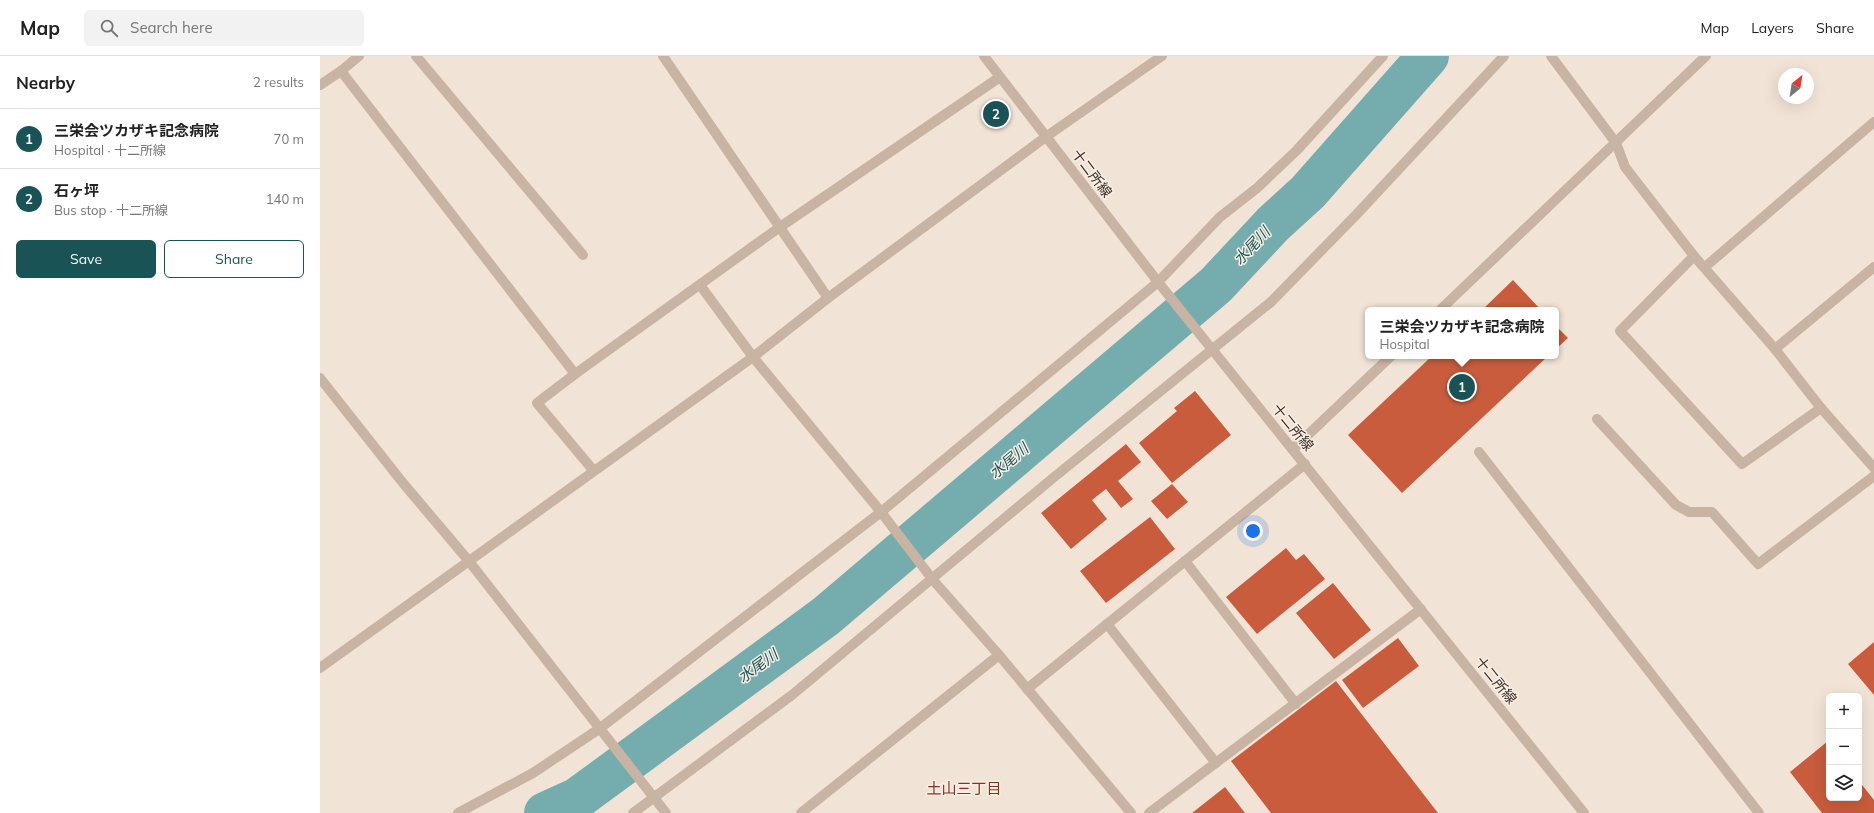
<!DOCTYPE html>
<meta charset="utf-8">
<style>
:root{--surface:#fff;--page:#f2f2f2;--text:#222;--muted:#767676;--line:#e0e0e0;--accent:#1a5355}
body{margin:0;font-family:Mulish,"Noto Sans JP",sans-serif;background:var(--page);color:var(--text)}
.controls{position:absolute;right:12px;bottom:12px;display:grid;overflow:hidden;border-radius:6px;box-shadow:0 4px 16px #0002}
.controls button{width:36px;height:36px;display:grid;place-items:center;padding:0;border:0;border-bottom:1px solid var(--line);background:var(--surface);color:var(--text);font:20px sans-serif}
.compass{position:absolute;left:1458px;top:12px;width:36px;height:36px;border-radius:50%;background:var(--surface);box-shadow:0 4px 16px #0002;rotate:30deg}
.you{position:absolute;left:933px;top:475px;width:14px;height:14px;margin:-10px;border:3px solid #fff;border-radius:50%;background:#1a73e8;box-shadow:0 0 0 6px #1a73e833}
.badge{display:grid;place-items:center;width:26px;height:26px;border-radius:50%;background:var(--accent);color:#fff;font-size:13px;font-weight:700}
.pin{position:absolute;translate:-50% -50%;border:2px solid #fff;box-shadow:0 1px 4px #0006}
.popup{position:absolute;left:1045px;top:251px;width:194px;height:52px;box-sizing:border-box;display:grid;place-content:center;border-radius:6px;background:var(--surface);filter:drop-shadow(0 1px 3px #0005);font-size:13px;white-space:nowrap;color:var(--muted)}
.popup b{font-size:15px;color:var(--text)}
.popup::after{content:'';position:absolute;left:50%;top:100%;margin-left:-8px;border:8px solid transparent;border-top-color:var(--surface)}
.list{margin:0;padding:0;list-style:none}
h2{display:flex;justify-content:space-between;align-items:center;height:52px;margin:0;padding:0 16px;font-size:17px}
h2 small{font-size:13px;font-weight:400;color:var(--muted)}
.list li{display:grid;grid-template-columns:26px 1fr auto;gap:12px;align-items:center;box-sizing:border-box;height:60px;padding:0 16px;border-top:1px solid var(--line)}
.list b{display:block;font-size:15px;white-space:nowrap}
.list p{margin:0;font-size:13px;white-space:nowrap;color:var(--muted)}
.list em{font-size:13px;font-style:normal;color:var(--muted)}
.actions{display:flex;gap:8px;padding:12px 16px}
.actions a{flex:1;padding:9px 0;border:1px solid var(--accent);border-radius:6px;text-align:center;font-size:14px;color:var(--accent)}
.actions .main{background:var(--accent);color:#fff}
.icon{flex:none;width:22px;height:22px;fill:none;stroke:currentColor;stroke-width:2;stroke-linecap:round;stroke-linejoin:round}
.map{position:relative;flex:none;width:1554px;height:757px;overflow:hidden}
header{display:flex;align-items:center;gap:24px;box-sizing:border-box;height:56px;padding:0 20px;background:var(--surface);border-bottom:1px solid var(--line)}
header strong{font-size:19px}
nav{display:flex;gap:22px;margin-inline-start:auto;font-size:14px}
.search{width:280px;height:36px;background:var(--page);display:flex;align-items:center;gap:10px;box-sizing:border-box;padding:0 14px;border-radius:6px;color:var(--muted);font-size:15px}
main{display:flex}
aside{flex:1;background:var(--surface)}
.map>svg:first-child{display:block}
</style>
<header>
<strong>Map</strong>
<div class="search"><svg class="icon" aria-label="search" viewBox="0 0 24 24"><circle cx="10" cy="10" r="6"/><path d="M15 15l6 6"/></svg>Search here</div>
<nav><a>Map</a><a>Layers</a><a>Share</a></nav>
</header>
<main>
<aside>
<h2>Nearby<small>2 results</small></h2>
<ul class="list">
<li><span class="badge">1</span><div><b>三栄会ツカザキ記念病院</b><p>Hospital · 十二所線</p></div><em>70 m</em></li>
<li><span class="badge">2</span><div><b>石ヶ坪</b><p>Bus stop · 十二所線</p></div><em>140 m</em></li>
</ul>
<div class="actions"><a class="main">Save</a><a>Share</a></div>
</aside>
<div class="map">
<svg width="1554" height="757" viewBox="0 0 1554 757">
<rect width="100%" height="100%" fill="#f1e4d6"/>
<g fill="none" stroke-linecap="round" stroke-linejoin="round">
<path stroke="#75adae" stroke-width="42" d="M225,757L258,742L506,560L896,229L953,168L988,136L1108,0"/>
</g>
<g fill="#c85c3d">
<path d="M1193,224L1221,254H1162Z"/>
<path d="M1236,270L1248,282L1236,293Z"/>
<path d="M1112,300H1228L1082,437L1028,379Z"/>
<path d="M875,335L911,379L852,427L819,387L857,355L854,352Z"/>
<path d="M806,388L821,406L798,425L813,443L801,452L786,433L772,444L787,463L751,493L721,457Z"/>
<path d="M852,428L868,446L847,463L831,445Z"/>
<path d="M830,461L855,493L786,547L760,515Z"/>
<path d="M966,492L976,504L984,498L1005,523L937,578L906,541Z"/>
<path d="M1013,527L1051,574L1014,603L976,557Z"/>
<path d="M1078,582L1099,610L1043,652L1022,624Z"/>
<path d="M1554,586V639L1528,608Z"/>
<path d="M1016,625L1118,757H951L911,705Z"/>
<path d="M1508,685L1509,742H1539V725L1554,744V757H1502L1470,716Z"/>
<path d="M905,731L925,757H872Z"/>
</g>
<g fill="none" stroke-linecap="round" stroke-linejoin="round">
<g stroke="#c9b3a3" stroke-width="10">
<path d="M96,0L263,199"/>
<path d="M343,0L508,242"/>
<path d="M664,0L838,226L1264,757"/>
<path d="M1231,0L1296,87L1305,111L1374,200L1455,293L1501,352L1554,412"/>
<path d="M21,15L255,318"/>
<path d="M0,29L21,15L39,0"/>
<path d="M1374,200L1300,275L1422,408L1501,352"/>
<path d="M1385,211L1554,66"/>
<path d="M380,229L433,301L561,456L613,524L679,599L811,757"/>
<path d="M1120,254L1386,0"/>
<path d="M1455,293L1554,211"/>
<path d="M0,322L83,427L148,504L346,757"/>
<path d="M1277,363L1356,449L1369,456H1392L1438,508L1554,420"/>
<path d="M973,393L1071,300"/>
<path d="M1159,396L1439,757"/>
<path d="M273,414L217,347L255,318L460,171L680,21"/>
<path d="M865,505L976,648"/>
<path d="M787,568L896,707"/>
<path d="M0,612L433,301L508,242L727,80L842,0"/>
<path d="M707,633L985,408"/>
<path d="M138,757L213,717L279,673L561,456L838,226L900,161L937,132L977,94L1063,0"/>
<path d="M313,757L472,639L733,422L951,246L1036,159L1184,0"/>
<path d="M481,757L679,599"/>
<path d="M829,757L1101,553"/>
</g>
</g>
<g text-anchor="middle" stroke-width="3" stroke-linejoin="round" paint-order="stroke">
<g font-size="14" fill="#342925" stroke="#f9eee3">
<text transform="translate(772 117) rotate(53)" y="5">十二所線</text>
<text transform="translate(973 371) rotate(51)" y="5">十二所線</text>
<text transform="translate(1176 624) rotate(51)" y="5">十二所線</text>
</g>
<g font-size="15" font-style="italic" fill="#1a5355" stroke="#f9eee3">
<text transform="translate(932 190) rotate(-47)" y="5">水尾川</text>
<text transform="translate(689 405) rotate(-40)" y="5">水尾川</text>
<text transform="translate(438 610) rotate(-36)" y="5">水尾川</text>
</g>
<g font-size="15" fill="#84331d" stroke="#f9eee3">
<text x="644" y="738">土山三丁目</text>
</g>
</g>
</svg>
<div class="controls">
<button>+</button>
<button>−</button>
<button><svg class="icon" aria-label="layers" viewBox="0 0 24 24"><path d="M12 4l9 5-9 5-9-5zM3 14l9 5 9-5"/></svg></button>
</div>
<svg class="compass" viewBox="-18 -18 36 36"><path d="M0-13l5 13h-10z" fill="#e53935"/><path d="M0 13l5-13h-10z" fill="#767676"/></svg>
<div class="you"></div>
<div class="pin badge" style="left:1142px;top:331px">1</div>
<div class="popup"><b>三栄会ツカザキ記念病院</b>Hospital</div>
<div class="pin badge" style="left:676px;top:58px">2</div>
</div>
</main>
